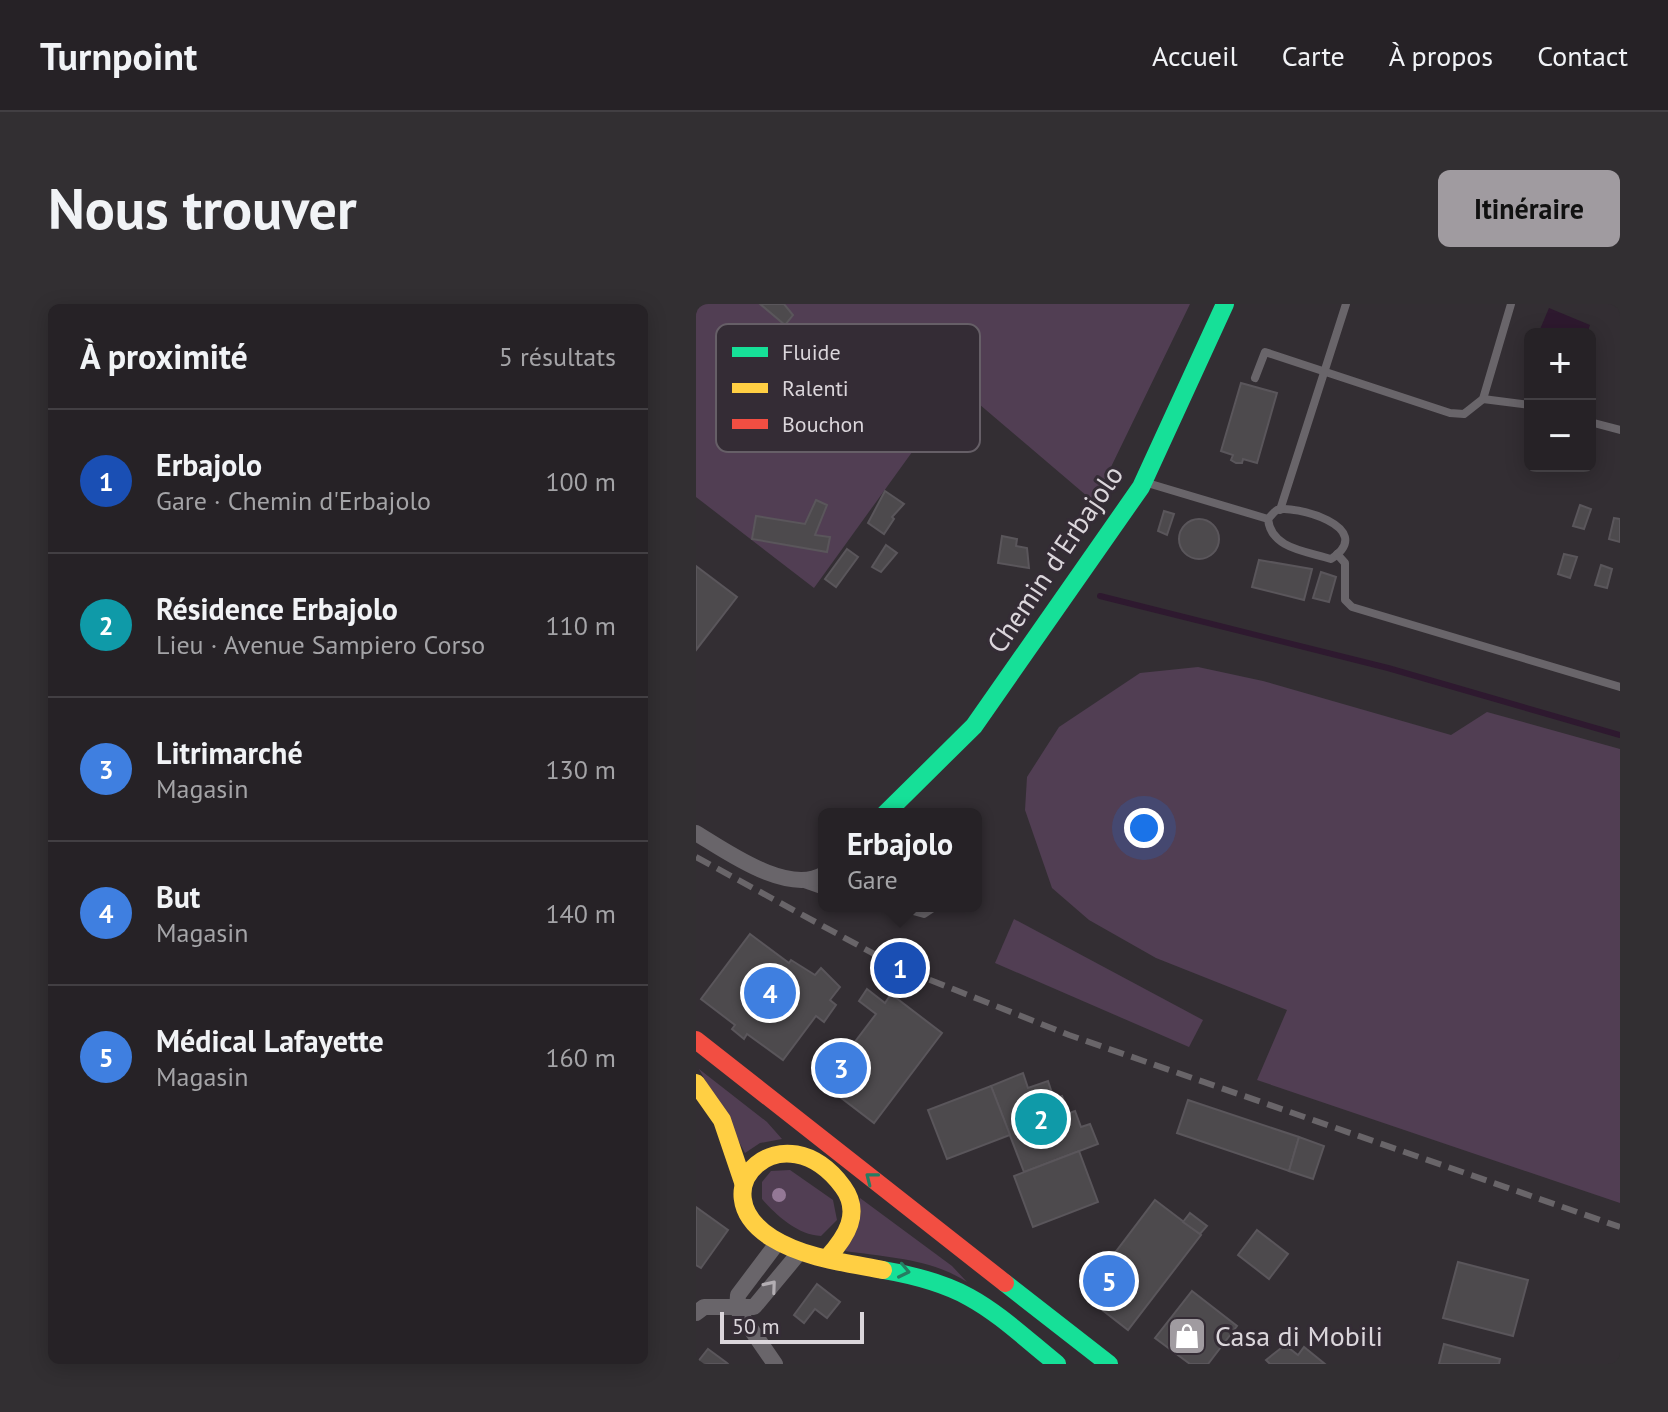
<!DOCTYPE html>
<html lang="fr">
<meta charset="utf-8">
<style>
:root{--surface:#262226;--page:#322f32;--text:#f1f3f6;--muted:#a4a4a7;--line:#423f43;--accent:#a09ba0}
body{margin:0;font-family:"PT Sans",sans-serif;background:var(--page);color:var(--text)}
.controls{position:absolute;right:24px;top:24px;display:grid;overflow:hidden;border-radius:12px;box-shadow:0 4px 20px #0003}
.controls button{width:72px;height:72px;display:grid;place-items:center;padding:0;border:0;border-bottom:2px solid var(--line);background:var(--surface);color:var(--text);font:40px sans-serif}
.scale{position:absolute;left:24px;bottom:20px;width:144px;box-sizing:border-box;padding-left:8px;border:4px solid #dbd6db;border-top:0;font-size:22px;line-height:28px;white-space:nowrap;color:#dbd6db;-webkit-text-stroke:6px #342c35;paint-order:stroke}
.you{position:absolute;left:448px;top:524px;width:28px;height:28px;margin:-20px;border:6px solid #fff;border-radius:50%;background:#1a73e8;box-shadow:0 0 0 12px #1a73e833}
.badge{display:grid;place-items:center;width:52px;height:52px;border-radius:50%;background:var(--accent);color:#fff;font-size:26px;font-weight:700}
.pin{position:absolute;translate:-50% -50%;border:4px solid #fff;box-shadow:0 2px 8px #0006}
.popup{position:absolute;left:122px;top:504px;width:164px;height:104px;box-sizing:border-box;display:grid;place-content:center;border-radius:12px;background:var(--surface);filter:drop-shadow(0 2px 6px #0005);font-size:26px;white-space:nowrap;color:var(--muted)}
.popup b{font-size:30px;color:var(--text)}
.popup::after{content:'';position:absolute;left:50%;top:100%;margin-left:-16px;border:16px solid transparent;border-top-color:var(--surface)}
.list{margin:0;padding:0;list-style:none}
h2{display:flex;justify-content:space-between;align-items:center;height:104px;margin:0;padding:0 32px;font-size:34px}
h2 small{font-size:26px;font-weight:400;color:var(--muted)}
.list li{display:grid;grid-template-columns:52px 1fr auto;gap:24px;align-items:center;box-sizing:border-box;height:144px;padding:0 32px;border-top:2px solid var(--line)}
.list b{display:block;font-size:30px;white-space:nowrap}
.list p{margin:0;font-size:26px;white-space:nowrap;color:var(--muted)}
.list em{font-size:26px;font-style:normal;color:var(--muted)}
.map{position:relative;flex:none;width:924px;height:1060px;overflow:hidden;border-radius:12px}
header{display:flex;align-items:center;gap:48px;box-sizing:border-box;height:112px;padding:0 40px;background:var(--surface);border-bottom:2px solid var(--line)}
header strong{font-size:38px}
nav{display:flex;gap:44px;margin-inline-start:auto;font-size:28px}
.intro{display:flex;align-items:center;justify-content:space-between;box-sizing:border-box;height:192px;padding:0 48px}
h1{margin:0;font-size:56px}
.button{padding:20px 36px;border-radius:12px;background:var(--accent);color:#111;font-size:28px;font-weight:700}
main{display:flex;gap:48px;padding:0 48px}
aside{flex:1;background:var(--surface);border-radius:12px;box-shadow:0 4px 20px #0003}
.map>svg:first-child{display:block}
</style>
<header>
<strong>Turnpoint</strong>
<nav><a>Accueil</a><a>Carte</a><a>À propos</a><a>Contact</a></nav>
</header>
<div class="intro"><h1>Nous trouver</h1><a class="button">Itinéraire</a></div>
<main>
<aside>
<h2>À proximité<small>5 résultats</small></h2>
<ul class="list">
<li><span class="badge" style="background:#1a4fb4">1</span><div><b>Erbajolo</b><p>Gare · Chemin d'Erbajolo</p></div><em>100 m</em></li>
<li><span class="badge" style="background:#0f9aa8">2</span><div><b>Résidence Erbajolo</b><p>Lieu · Avenue Sampiero Corso</p></div><em>110 m</em></li>
<li><span class="badge" style="background:#3f7fe0">3</span><div><b>Litrimarché</b><p>Magasin</p></div><em>130 m</em></li>
<li><span class="badge" style="background:#3f7fe0">4</span><div><b>But</b><p>Magasin</p></div><em>140 m</em></li>
<li><span class="badge" style="background:#3f7fe0">5</span><div><b>Médical Lafayette</b><p>Magasin</p></div><em>160 m</em></li>
</ul>
</aside>
<div class="map">
<svg width="924" height="1060" viewBox="0 0 924 1060">
<rect width="100%" height="100%" fill="#332e33"/>
<g fill="#513e53">
<path d="M0,0H494L398,198L263,83L118,284L0,193Z"/>
<path d="M502,363L567,377L755,431L791,408L924,445V899L561,776L591,706L460,654L393,616L356,584L329,506L331,473L363,423L444,369Z"/>
<path d="M318,615L507,716L493,743L299,659Z"/>
<path d="M3,765L71,818L86,835L64,839L49,849Z"/>
<path d="M94,866L137,896L141,916L125,932C102,931 81,912 66,895V878L75,867Z"/>
<path d="M164,894L256,962L271,978C236,955 190,953 149,947Z"/>
</g>
<path fill="#2e192f" d="M853,4L894,21L891,30H842Z"/>
<g fill="none" stroke-linecap="round" stroke-linejoin="round">
<path stroke="#2e192f" stroke-width="6" d="M404,292L692,364L924,431"/>
</g>
<g fill="#4d4a4d" stroke="#5a565b" stroke-width="2">
<path d="M64,0H88L97,11L89,21Z"/>
<path d="M545,79L581,89L561,159L547,155L546,159H540L535,156L537,151L525,147Z"/>
<path d="M189,187L208,200L196,213L198,215L188,230L172,219Z"/>
<path d="M120,196L131,201L119,231L134,233L131,248L56,235L60,212L109,220Z"/>
<path d="M884,201L895,205L888,225L877,222Z"/>
<path d="M468,207L478,210L471,231L462,227Z"/>
<path d="M918,214L924,215V238L913,235Z"/>
<circle cx="503" cy="235" r="20"/>
<path d="M306,232L321,235L320,242L331,244L333,264L302,259Z"/>
<path d="M190,241L201,249L185,268L176,263Z"/>
<path d="M151,245L162,253L140,283L129,275Z"/>
<path d="M868,250L881,253L874,274L862,270Z"/>
<path d="M563,256L616,265L608,296L556,283Z"/>
<path d="M905,261L916,265L911,284L899,281Z"/>
<path d="M0,262L41,293L0,346Z"/>
<path d="M625,268L640,273L633,298L617,294Z"/>
<path d="M54,630L93,659L95,656L119,671L125,664L144,683L134,696L140,701L128,718L120,712L87,756L51,730L48,735L36,725L39,721L5,695Z"/>
<path d="M171,685L189,699L195,690L246,729L178,819L127,780L180,710L163,697Z"/>
<path d="M327,769L332,784L352,777L358,795L366,792L373,809L379,807L385,823L394,820L402,840L328,868L295,782Z"/>
<path d="M295,782L314,831L251,855L232,806Z"/>
<path d="M492,796L603,833L593,867L481,829Z"/>
<path d="M603,833L628,842L617,875L593,867Z"/>
<path d="M383,847L402,898L337,923L318,872Z"/>
<path d="M459,896L505,931L432,1026L387,991Z"/>
<path d="M0,903L32,926L5,964L0,961Z"/>
<path d="M494,909L511,922L504,930L487,918Z"/>
<path d="M561,926L592,950L573,975L542,951Z"/>
<path d="M762,958L832,976L817,1032L747,1014Z"/>
<path d="M121,980L144,998L131,1014L119,1005L108,1019L98,1011Z"/>
<path d="M496,987L541,1022L512,1060H494L459,1034Z"/>
<path d="M748,1040L804,1055L803,1060H743Z"/>
<path d="M589,1041L602,1051L608,1043L629,1060H574L570,1056Z"/>
<path d="M12,1045L31,1059L32,1060H0Z"/>
</g>
<g fill="none" stroke-linecap="round" stroke-linejoin="round">
<g stroke="#69656a" stroke-width="8">
<path d="M559,74L569,48L754,109L768,110L787,95L815,0"/>
<path d="M787,95L834,101"/>
<path d="M894,118L924,126"/>
<path d="M448,178L572,215C573,214 579,207 581,206C596,200 683,223 635,255C610,247 575,245 572,215"/>
<path d="M584,206L650,0"/>
<path d="M641,250L649,259V296L656,303L924,383"/>
<path d="M108,580L128,587"/>
<path d="M199,602L228,610L240,602"/>
</g>
<g stroke="#69656a" stroke-width="16">
<path d="M0,529C30,547 92,592 128,570"/>
<path d="M41,1005L42,991L82,938"/>
<path d="M41,1005L79,1060"/>
<path d="M0,1009L8,1003H58L103,949"/>
</g>
<g stroke="#16e098" stroke-width="18">
<path d="M189,510L278,422L445,183L529,0"/>
<path d="M187,966C275,981 295,1006 361,1060"/>
<path d="M309,979L413,1060"/>
</g>
<g stroke="#ffcf43" stroke-width="18">
<path d="M0,779L26,816L47,878"/>
<path d="M132,953C150,933 166,909 147,883C88,803 0,886 76,934C108,954 151,959 187,966"/>
</g>
<path stroke="#f24e42" stroke-width="18" d="M0,736L309,979"/>
<path stroke="#696569" stroke-width="6" stroke-dasharray="16 8" stroke-linecap="butt" d="M0,553L204,664L373,731L924,923"/>
</g>
<circle fill="#947896" cx="83" cy="891" r="7"/>
<defs><path id="oneway-chevron" d="M-2-3.5L2.5 0L-2 3.5" fill="none" stroke-width="1.6" stroke-linecap="round" stroke-linejoin="round" transform="scale(2)"/></defs>
<g stroke="#267d62">
<use href="#oneway-chevron" transform="translate(175 874) rotate(-142)"/>
<use href="#oneway-chevron" transform="translate(208 967) rotate(12)"/>
</g>
<use stroke="#b3aeb3" href="#oneway-chevron" transform="translate(75 982) rotate(-50)"/>
<defs>
<g id="shop-square" transform="scale(2)"><rect x="-9" y="-9" width="18" height="18" rx="4" fill="#a09ba0" stroke="#342c35"/><path d="M-5-2.5h2.3a2.7 3.5 0 0 1 5.4 0H5L5.5 6h-11ZM-1.5-2.5h3a1.5 2.3 0 0 0-3 0Z" fill="#fff"/></g>
</defs>
<g fill-rule="evenodd">
<use href="#shop-square" x="491" y="1032"/>
</g>
<g text-anchor="middle" stroke-width="6" stroke-linejoin="round" paint-order="stroke">
<g font-size="28" fill="#dbd6db" stroke="#342c35">
<text transform="translate(359 255) rotate(-56)" y="10">Chemin d'Erbajolo</text>
</g>
<g font-size="28" fill="#dbd6db" stroke="#342c35" text-anchor="start">
<text x="519" y="1042">Casa di Mobili</text>
</g>
</g>
<rect x="20" y="20" width="264" height="128" rx="12" fill="#342c35" stroke="#665f67" stroke-width="2"/>
<rect x="36" y="43" width="36" height="10" fill="#16e098"/>
<rect x="36" y="79" width="36" height="10" fill="#ffcf43"/>
<rect x="36" y="115" width="36" height="10" fill="#f24e42"/>
<g font-size="22" fill="#dbd6db">
<text x="86" y="56">Fluide</text>
<text x="86" y="92">Ralenti</text>
<text x="86" y="128">Bouchon</text>
</g>
</svg>
<div class="controls">
<button>+</button>
<button>−</button>
</div>
<div class="scale">50 m</div>
<div class="you"></div>
<div class="pin badge" style="left:204px;top:664px;background:#1a4fb4">1</div>
<div class="popup"><b>Erbajolo</b>Gare</div>
<div class="pin badge" style="left:345px;top:815px;background:#0f9aa8">2</div>
<div class="pin badge" style="left:145px;top:764px;background:#3f7fe0">3</div>
<div class="pin badge" style="left:74px;top:689px;background:#3f7fe0">4</div>
<div class="pin badge" style="left:413px;top:977px;background:#3f7fe0">5</div>
</div>
</main>
